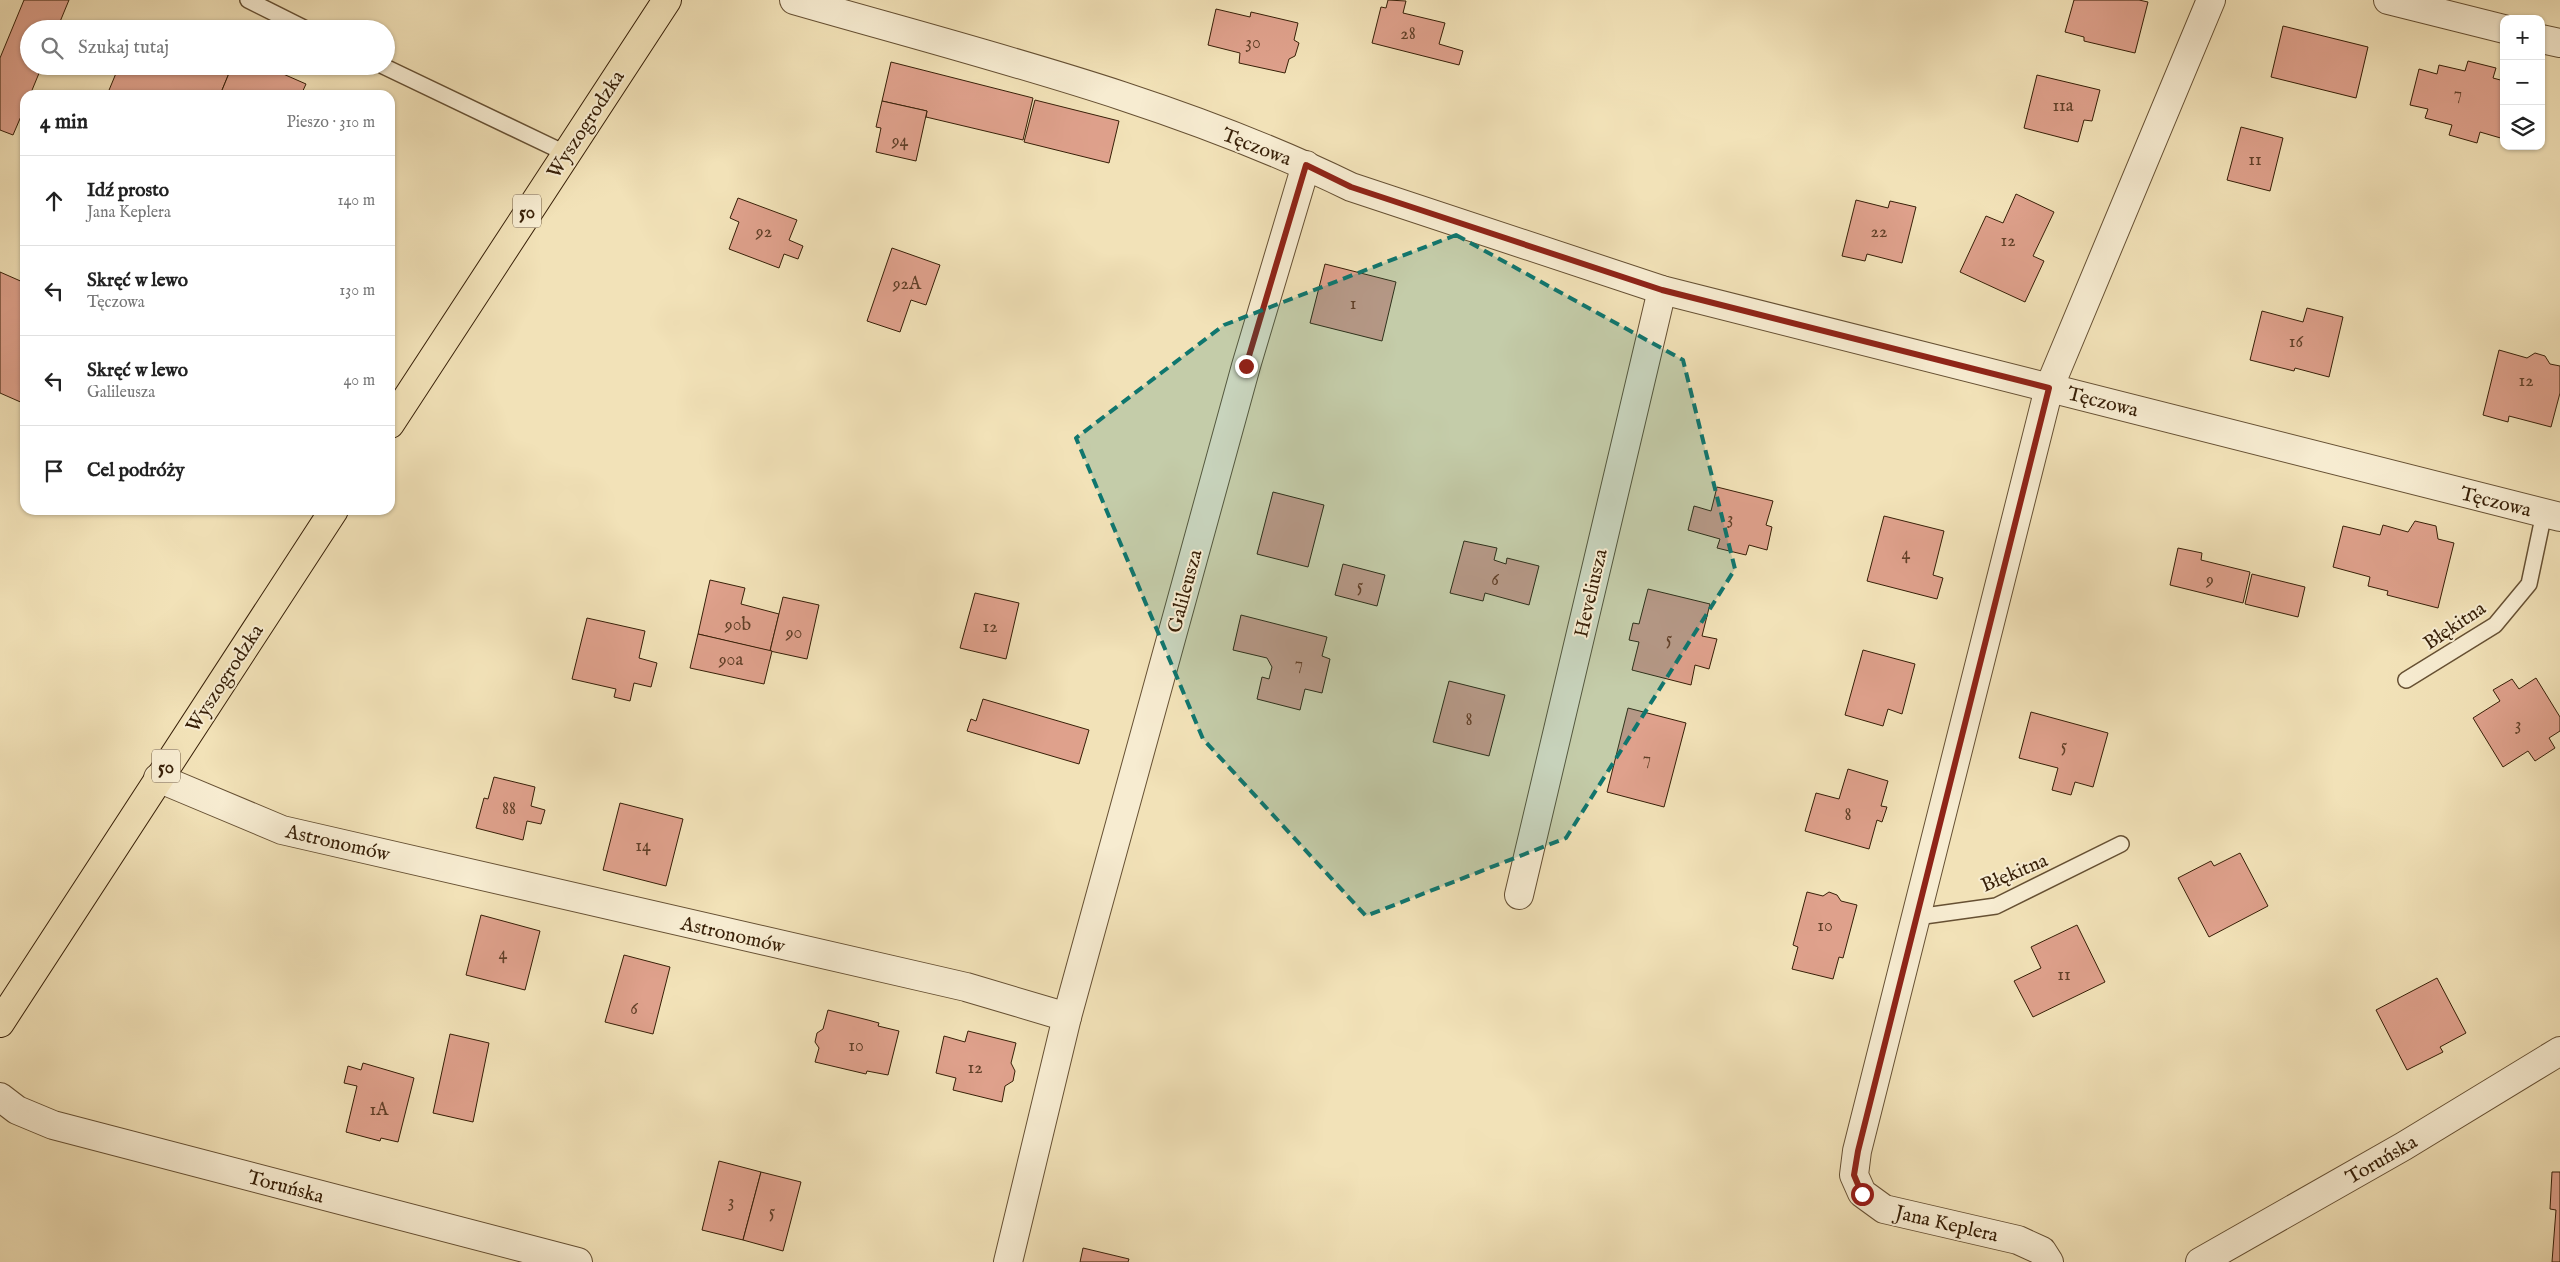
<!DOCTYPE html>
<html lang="pl">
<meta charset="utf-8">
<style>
:root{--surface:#fff;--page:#f6f6f6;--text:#222;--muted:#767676;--line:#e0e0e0}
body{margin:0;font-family:"IM FELL English",serif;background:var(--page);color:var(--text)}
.controls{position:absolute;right:15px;top:15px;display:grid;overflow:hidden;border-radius:10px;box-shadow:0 1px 4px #0004}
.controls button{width:45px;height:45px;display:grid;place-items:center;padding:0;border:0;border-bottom:1px solid var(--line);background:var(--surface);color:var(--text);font:25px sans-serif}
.stop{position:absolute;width:15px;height:15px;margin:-11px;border:4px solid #8f2418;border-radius:50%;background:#fff}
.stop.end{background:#8f2418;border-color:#fff;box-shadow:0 1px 5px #0008}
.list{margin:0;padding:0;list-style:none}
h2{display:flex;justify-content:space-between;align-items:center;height:65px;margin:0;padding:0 20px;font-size:21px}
h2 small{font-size:16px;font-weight:400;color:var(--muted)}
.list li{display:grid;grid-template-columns:32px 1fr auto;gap:15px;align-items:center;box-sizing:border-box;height:90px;padding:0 20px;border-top:1px solid var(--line)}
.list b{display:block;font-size:19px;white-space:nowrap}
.list p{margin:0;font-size:16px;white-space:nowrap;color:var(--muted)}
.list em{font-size:16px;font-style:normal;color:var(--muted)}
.icon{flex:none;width:28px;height:28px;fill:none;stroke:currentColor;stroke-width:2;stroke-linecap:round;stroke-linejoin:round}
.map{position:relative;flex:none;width:2560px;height:1262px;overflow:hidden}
.search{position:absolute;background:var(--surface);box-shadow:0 1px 4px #0004;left:20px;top:20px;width:375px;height:55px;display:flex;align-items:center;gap:12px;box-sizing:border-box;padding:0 18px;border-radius:28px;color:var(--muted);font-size:19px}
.panel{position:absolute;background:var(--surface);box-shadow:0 1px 4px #0004;left:20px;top:90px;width:375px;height:425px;border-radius:15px}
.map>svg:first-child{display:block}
</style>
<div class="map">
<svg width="2560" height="1262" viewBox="0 0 2560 1262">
<rect width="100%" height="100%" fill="#f2e2b8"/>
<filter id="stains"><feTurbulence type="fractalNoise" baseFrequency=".004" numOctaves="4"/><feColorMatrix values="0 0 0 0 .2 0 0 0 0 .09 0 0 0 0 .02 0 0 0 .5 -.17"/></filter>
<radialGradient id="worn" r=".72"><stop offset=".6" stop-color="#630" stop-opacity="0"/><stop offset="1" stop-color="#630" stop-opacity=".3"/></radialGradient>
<g fill="#dfa18c" stroke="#371f07">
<path d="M24,0H69L57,29H29V66H42L30,95H25V107L13,135L0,130V58Z"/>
<path d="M1388,0L1406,1L1403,13L1445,23L1439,44L1463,51L1459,65L1372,43L1381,7L1386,8Z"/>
<path d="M2074,0H2139L2148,2L2135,53L2084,41V37L2065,32Z"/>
<path d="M1216,9L1250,17L1251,12L1298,23L1294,40L1299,43L1295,56L1289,59L1285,73L1239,63L1240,53L1208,45Z"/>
<path d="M2283,26L2368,47L2356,98L2271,77Z"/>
<path d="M2468,61L2496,68L2493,78L2504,81V139L2480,132L2477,143L2449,135L2452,125L2425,118L2428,109L2410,105L2419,69L2437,74L2439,65L2465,71Z"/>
<path d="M891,62L1033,98L1023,140L926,117L927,111L882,101Z"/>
<path d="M119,66L157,68L232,66L220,95H107Z"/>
<path d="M232,66H265L306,84L301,95H220Z"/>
<path d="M2037,75L2100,90L2092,121L2084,120L2078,142L2024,128Z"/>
<path d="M1035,100L1119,121L1109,163L1024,142Z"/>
<path d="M882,101L927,111L916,161L876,152L881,128L876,127Z"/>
<path d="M2241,127L2283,138L2270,191L2227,180Z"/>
<path d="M2016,194L2054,212L2033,256L2044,261L2025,302L1960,272L1986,216L2003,223Z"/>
<path d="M738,198L797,220L789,240L803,246L798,259L784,254L779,268L729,249L739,222L730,218Z"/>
<path d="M1856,200L1888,208L1890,201L1916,207L1902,263L1867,254L1865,261L1842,256Z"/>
<path d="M892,248L940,265L926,305L911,300L900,332L867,321Z"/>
<path d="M1325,264L1396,282L1382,341L1310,323Z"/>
<path d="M0,272L25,283V404L0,393Z"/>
<path d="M2307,308L2343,317L2329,377L2295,368L2294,371L2250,360L2262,311L2303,322Z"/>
<path d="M2499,350L2527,358L2535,353L2545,356L2550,364L2560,366V393L2551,427L2509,416L2508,422L2483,415Z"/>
<path d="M1717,487L1773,501L1766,525L1772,527L1767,550L1749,545L1746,555L1717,548L1720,539L1688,530L1694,506L1711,511Z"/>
<path d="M1273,492L1324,505L1308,567L1257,554Z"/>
<path d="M1884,516L1944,531L1933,575L1943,578L1937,599L1867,581Z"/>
<path d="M2415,521L2436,526L2438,539L2454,543L2438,608L2387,595L2388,591L2368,586L2370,577L2333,567L2343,526L2380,535L2383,525L2408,532Z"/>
<path d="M1464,541L1497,548L1494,560L1506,564L1507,558L1539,566L1529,605L1485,593L1483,601L1450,593Z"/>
<path d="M2178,548L2202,553L2201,560L2250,572L2243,603L2170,585Z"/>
<path d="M1343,564L1385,575L1377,606L1335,595Z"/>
<path d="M2252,574L2305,587L2298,617L2245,604Z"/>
<path d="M710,580L745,588L741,604L779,614L770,651L698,634Z"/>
<path d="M1648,589L1710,604L1702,636L1717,639L1709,669L1695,665L1691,685L1632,670L1639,642L1629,640L1633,623L1639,624Z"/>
<path d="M975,593L1019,603L1006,659L960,648Z"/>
<path d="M783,597L819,605L807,659L770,651Z"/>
<path d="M1241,615L1327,637L1322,656L1330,659L1322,693L1305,689L1300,710L1257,699L1262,677L1269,679L1272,667L1267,658L1233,650Z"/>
<path d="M587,618L645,631L639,658L657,663L651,687L634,683L630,701L614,697L616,689L572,679Z"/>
<path d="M698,634L772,651L764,684L690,668Z"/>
<path d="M1863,650L1915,664L1902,714L1888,709L1883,726L1845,715Z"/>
<path d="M2536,678L2560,717V731L2549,738L2555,748L2535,761L2528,751L2503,767L2473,718L2500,701L2493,690L2512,679L2519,689Z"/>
<path d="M1449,681L1505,695L1489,756L1433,742Z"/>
<path d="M983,699L1089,730L1079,764L967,731L971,719L976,721Z"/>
<path d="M1628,708L1686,723L1664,807L1607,792Z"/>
<path d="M2031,712L2108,733L2093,787L2075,782L2071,795L2052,790L2058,768L2019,758Z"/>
<path d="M1848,769L1888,781L1881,806L1887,807L1882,822L1877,820L1869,849L1805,831L1816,793L1839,799Z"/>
<path d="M494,777L535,787L531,806L545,810L541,824L527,821L523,840L476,828L484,798L488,799Z"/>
<path d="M620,803L683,819L666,886L603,870Z"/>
<path d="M2240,853L2268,906L2209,937L2178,878L2211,861L2214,866Z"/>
<path d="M1807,892L1823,896L1829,892L1837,895L1841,901L1857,905L1843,958L1839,957L1833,979L1792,969L1798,947L1793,945Z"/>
<path d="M481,915L540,931L525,990L466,975Z"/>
<path d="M2077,925L2105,982L2033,1017L2014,981L2041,968L2031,947Z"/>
<path d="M624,955L670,967L653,1034L605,1022Z"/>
<path d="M2437,978L2466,1033L2440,1047L2443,1052L2407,1070L2376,1010Z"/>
<path d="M828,1010L868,1020L879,1023L878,1026L899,1031L888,1075L867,1071L866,1074L815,1062L819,1048L815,1042L817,1033L823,1029Z"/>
<path d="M968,1031L1016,1043L1011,1063L1015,1071L1013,1081L1005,1086L1002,1102L953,1090L956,1078L936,1073L944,1036L965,1042Z"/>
<path d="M450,1034L489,1043L473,1122L433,1113Z"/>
<path d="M363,1063L414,1078L398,1142L381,1138L380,1141L346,1132L357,1086L344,1083L348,1066L361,1070Z"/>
<path d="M719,1161L761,1172L743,1240L702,1230Z"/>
<path d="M761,1172L801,1182L783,1251L743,1240Z"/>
<path d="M2552,1172H2560V1262H2552L2556,1210L2550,1209Z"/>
<path d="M1083,1248L1129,1259L1128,1262H1080Z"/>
</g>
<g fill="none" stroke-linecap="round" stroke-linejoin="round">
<g stroke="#665033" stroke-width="18">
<g id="service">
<path d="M248,0L306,29"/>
<path d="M383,66L565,153"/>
<path d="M2406,680L2495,625L2529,584L2544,513"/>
<path d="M1917,917L1996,906L2121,844"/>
</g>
</g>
<g stroke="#665033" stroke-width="30">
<g id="minor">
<path d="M794,0C982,54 1175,101 1351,187L1662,290L2560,517"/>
<path d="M2388,0L2504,29"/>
<path d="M2541,39L2560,43"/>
<path d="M158,778L282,830L966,987L1067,1017L1008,1262"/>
<path d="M1519,895L1662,290"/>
<path d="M1067,1017L1246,366L1306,165"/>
<path d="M0,1097L17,1110L53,1125L578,1262"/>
<path d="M2049,1262L2042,1251L2018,1240L1884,1209L1862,1193L1854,1175L1857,1151L2049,388L2211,0"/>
<path d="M2200,1262L2404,1146L2560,1051"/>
</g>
</g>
<g stroke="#371f07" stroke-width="30">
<g id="primary">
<path d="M390,424L667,0"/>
<path d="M0,1023L334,510"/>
</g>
</g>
<use href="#service" stroke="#f7ecd1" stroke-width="15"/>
<use href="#minor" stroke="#f7ecd1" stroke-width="28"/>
<use href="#primary" stroke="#f2e2b8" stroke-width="28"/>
</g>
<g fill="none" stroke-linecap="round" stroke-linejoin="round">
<path stroke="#8f2418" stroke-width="6" d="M1246,366L1306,165L1351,187L1662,290L2049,388L1858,1151L1854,1175L1862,1194"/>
</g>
<path fill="#0f766e" fill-opacity="0.2" stroke="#0f766e" stroke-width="4" stroke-dasharray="10 6" stroke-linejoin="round" d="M1456,235L1683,360L1735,569L1566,838L1366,916L1203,739L1076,438L1224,325Z"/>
<g text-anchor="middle" stroke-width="4" stroke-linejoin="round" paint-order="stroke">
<g font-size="18" fill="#614028">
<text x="1408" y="39">28</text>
<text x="1253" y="48">30</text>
<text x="2458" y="99">7</text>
<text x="2063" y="111">11a</text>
<text x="900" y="146">94</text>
<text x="2255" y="165">11</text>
<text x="764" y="237">92</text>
<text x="1879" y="237">22</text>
<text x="2008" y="246">12</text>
<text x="907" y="289">92A</text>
<text x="1353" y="309">1</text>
<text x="2296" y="347">16</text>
<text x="2526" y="386">12</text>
<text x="1730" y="524">3</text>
<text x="1906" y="559">4</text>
<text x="1495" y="585">6</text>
<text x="2210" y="585">9</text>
<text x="1360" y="591">5</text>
<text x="738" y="630">90b</text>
<text x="990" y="632">12</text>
<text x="794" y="638">90</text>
<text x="1669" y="644">5</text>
<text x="731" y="665">90a</text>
<text x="1299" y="669">7</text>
<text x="1469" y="725">8</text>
<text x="2518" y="730">3</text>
<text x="2064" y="751">5</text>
<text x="1647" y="764">7</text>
<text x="509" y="814">88</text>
<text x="1848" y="820">8</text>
<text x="643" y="851">14</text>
<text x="1825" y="931">10</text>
<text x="503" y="959">4</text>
<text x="2064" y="980">11</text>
<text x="634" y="1014">6</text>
<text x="856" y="1051">10</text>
<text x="975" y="1073">12</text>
<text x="379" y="1115">1A</text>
<text x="731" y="1207">3</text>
<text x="772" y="1217">5</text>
</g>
<g fill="#f7ecd1" stroke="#715c44" stroke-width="1">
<rect x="513" y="194.5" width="28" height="33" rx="4"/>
<rect x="152" y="749.5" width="28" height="33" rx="4"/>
</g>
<g font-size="19" font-weight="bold" fill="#371f07">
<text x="527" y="218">50</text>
<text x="166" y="773">50</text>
</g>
<g font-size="20" fill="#371f07" stroke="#f7ecd1">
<text transform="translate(585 124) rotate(-57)" y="7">Wyszogrodzka</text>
<text transform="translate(1257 146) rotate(21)" y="7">Tęczowa</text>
<text transform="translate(2103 401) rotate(14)" y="7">Tęczowa</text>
<text transform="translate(2496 501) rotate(14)" y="7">Tęczowa</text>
<text transform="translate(1184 591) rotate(-75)" y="7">Galileusza</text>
<text transform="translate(1590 593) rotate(-77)" y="7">Heveliusza</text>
<text transform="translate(2454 625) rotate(-34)" y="7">Błękitna</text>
<text transform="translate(224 678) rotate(-57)" y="7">Wyszogrodzka</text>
<text transform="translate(338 842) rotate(13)" y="7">Astronomów</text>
<text transform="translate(2014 872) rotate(-23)" y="7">Błękitna</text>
<text transform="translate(733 934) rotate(13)" y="7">Astronomów</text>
<text transform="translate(2381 1159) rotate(-30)" y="7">Toruńska</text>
<text transform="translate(286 1186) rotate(15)" y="7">Toruńska</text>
<text transform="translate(1947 1223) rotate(13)" y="7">Jana Keplera</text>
</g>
</g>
<rect width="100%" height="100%" filter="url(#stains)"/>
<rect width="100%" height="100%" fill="url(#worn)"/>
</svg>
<div class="controls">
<button>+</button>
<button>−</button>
<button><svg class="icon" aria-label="layers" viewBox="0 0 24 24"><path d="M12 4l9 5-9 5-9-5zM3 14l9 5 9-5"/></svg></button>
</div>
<div class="stop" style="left:1862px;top:1194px"></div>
<div class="stop end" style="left:1246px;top:366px"></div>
<div class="search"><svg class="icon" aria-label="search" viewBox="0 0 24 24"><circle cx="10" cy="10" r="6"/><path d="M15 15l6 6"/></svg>Szukaj tutaj</div>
<section class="panel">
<h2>4 min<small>Pieszo · 310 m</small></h2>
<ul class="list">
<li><svg class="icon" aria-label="ahead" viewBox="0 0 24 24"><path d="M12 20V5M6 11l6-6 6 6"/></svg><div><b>Idź prosto</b><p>Jana Keplera</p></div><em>140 m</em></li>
<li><svg class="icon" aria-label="left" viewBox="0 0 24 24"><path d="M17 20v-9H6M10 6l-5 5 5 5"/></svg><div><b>Skręć w lewo</b><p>Tęczowa</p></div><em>130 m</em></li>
<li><svg class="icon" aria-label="left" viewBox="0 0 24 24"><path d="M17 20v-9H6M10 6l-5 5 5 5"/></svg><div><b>Skręć w lewo</b><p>Galileusza</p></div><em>40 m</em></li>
<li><svg class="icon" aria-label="arrive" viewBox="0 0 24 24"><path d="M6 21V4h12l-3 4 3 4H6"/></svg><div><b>Cel podróży</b></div></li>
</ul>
</section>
</div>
